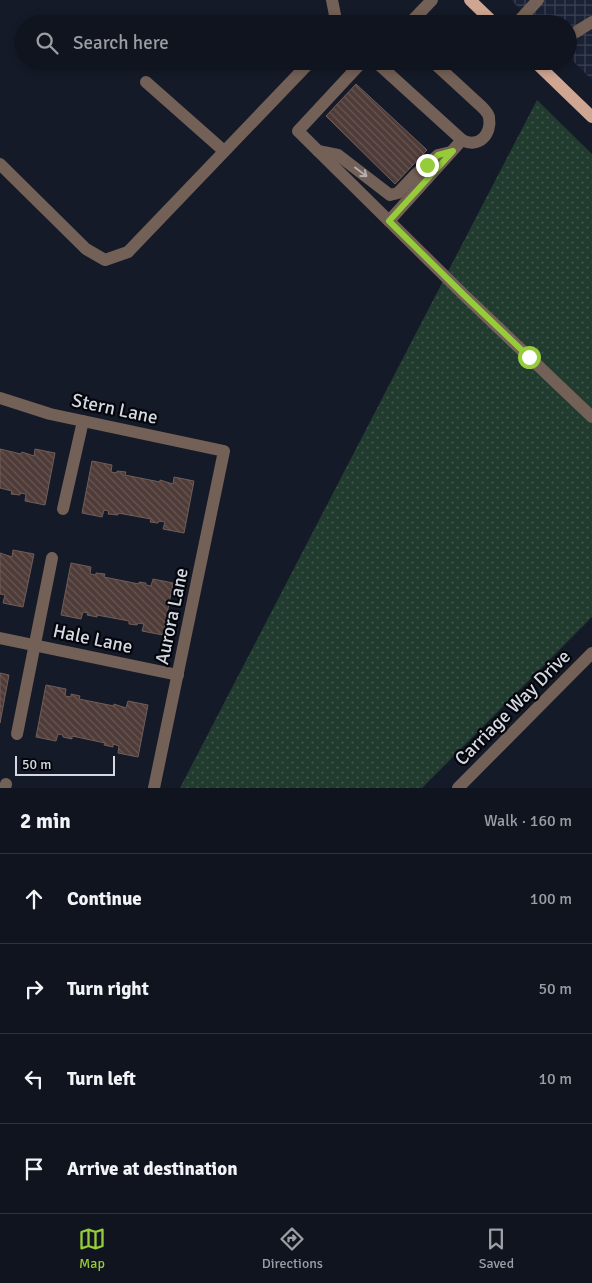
<!DOCTYPE html>
<meta charset="utf-8">
<style>
:root{--surface:#10141e;--page:#191d27;--text:#f1f3f6;--muted:#9c9ea4;--line:#30333c;--accent:#96cc39}
body{margin:0;font-family:Signika,sans-serif;background:var(--page);color:var(--text)}
.scale{position:absolute;left:15px;bottom:12px;width:100px;box-sizing:border-box;padding-left:5px;border:2px solid #d4d8e2;border-top:0;font-size:14px;line-height:18px;white-space:nowrap;color:#d4d8e2;-webkit-text-stroke:4px #04060b;paint-order:stroke}
.stop{position:absolute;width:15px;height:15px;margin:-11px;border:4px solid #96cc39;border-radius:50%;background:#fff}
.stop.end{background:#96cc39;border-color:#fff;box-shadow:0 1px 5px #0008}
.list{margin:0;padding:0;list-style:none}
h2{display:flex;justify-content:space-between;align-items:center;height:65px;margin:0;padding:0 20px;font-size:21px}
h2 small{font-size:16px;font-weight:400;color:var(--muted)}
.list li{display:grid;grid-template-columns:32px 1fr auto;gap:15px;align-items:center;box-sizing:border-box;height:90px;padding:0 20px;border-top:1px solid var(--line)}
.list b{display:block;font-size:19px;white-space:nowrap}
.list em{font-size:16px;font-style:normal;color:var(--muted)}
.icon{flex:none;width:28px;height:28px;fill:none;stroke:currentColor;stroke-width:2;stroke-linecap:round;stroke-linejoin:round}
.map{position:relative;flex:none;width:592px;height:788px;overflow:hidden}
.search{position:absolute;background:var(--surface);box-shadow:0 2px 8px #0003;left:15px;right:15px;top:15px;height:55px;display:flex;align-items:center;gap:12px;box-sizing:border-box;padding:0 18px;border-radius:28px;color:var(--muted);font-size:19px}
.sheet{height:425px;background:var(--surface)}
nav{display:flex;justify-content:space-around;align-items:center;box-sizing:border-box;height:70px;border-top:1px solid var(--line);background:var(--surface);font-size:14px;color:var(--muted)}
nav a{display:grid;justify-items:center;gap:2px}
nav .on{color:var(--accent)}
.map>svg:first-child{display:block}
</style>
<div class="map">
<svg width="592" height="788" viewBox="0 0 592 788">
<defs>
<pattern id="industrial-grid" width="8" height="8" patternUnits="userSpaceOnUse" patternTransform="scale(1.25)"><rect width="8" height="8" fill="#1b2236"/><path d="M0 4h8M4 0v8" fill="none" stroke="#3b4153"/></pattern>
<pattern id="grass-dots" width="8" height="8" patternUnits="userSpaceOnUse" patternTransform="scale(1.25)"><rect width="8" height="8" fill="#213b2f"/><path d="M2 2h.1M6 6h.1" fill="none" stroke="#40574d" stroke-width="1.8" stroke-linecap="round"/></pattern>
<pattern id="building-back-hatch" width="6" height="6" patternUnits="userSpaceOnUse" patternTransform="scale(1.25)"><rect width="6" height="6" fill="#4f3c38"/><path d="M-1 5l2 2M0 0l6 6M5-1l2 2" fill="none" stroke="#675754"/></pattern>
</defs>
<rect width="100%" height="100%" fill="#151a28"/>
<path fill="url(#industrial-grid)" d="M511,0H592V80L568,56V24H535Z"/>
<path fill="url(#grass-dots)" d="M537,100L592,154V617L422,788H180Z"/>
<g fill="url(#building-back-hatch)" stroke="#715d58">
<path d="M356,84L427,150L395,184L326,116Z"/>
<path d="M0,449L21,454L22,452L34,456L35,449L55,453L45,505L25,501L26,494L20,493V495L11,494L12,491L0,488Z"/>
<path d="M92,461L112,465L111,472L117,473V471L126,472L125,475L160,482V480L173,484L174,477L194,481L184,533L163,529L165,522L159,521L158,523L150,522L151,519L118,513V515L108,514L109,511L104,510L102,517L82,513Z"/>
<path d="M13,550L34,554L23,607L3,603L5,595L0,594V553L12,557Z"/>
<path d="M71,563L91,567L90,574L96,575V573L105,574L104,577L139,584V582L146,583V585L151,586L153,579L173,583L163,635L142,631L144,624L138,623L137,625L129,624V621L97,615V617L87,615L88,613L83,612L81,619L61,615Z"/>
<path d="M0,673L9,675L0,723Z"/>
<path d="M46,685L66,689L65,696L71,697V694L80,696L79,699L114,706V704L126,708L128,701L148,705L138,757L118,753L119,746L113,744V747L104,745L105,743L72,736V739L63,737V735L58,734L56,741L36,737Z"/>
</g>
<g fill="none" stroke-linecap="round" stroke-linejoin="round">
<g stroke="#736056" stroke-width="12">
<path d="M332,0L336,20L335,24"/>
<path d="M409,24L432,0"/>
<path d="M516,24L538,0"/>
<path d="M568,37L592,22"/>
<path d="M363,61L298,131L389,221L462,140L375,61"/>
<path d="M432,61L482,107C485,110 488,113 489,117C492,134 479,149 462,140"/>
<path d="M146,82L224,151"/>
<path d="M318,151L338,155L390,195L398,193L416,174L438,155L451,152"/>
<path d="M0,164L86,249L105,260L128,252L311,61"/>
<path d="M389,221L464,295L592,417"/>
<path d="M0,398L50,414L224,451L154,788"/>
<path d="M63,509L83,421"/>
<path d="M0,638L178,675"/>
<path d="M17,734L52,558"/>
<path d="M5,788L6,784"/>
<path d="M458,788L592,653"/>
</g>
<g stroke="#cea692" stroke-width="12">
<path d="M470,0L495,24"/>
<path d="M534,61L592,117"/>
</g>
</g>
<defs><path id="oneway-shaft" d="M-6 0H5M1.5-3L5.5 0L1.5 3" fill="none" stroke-width="1.6" stroke-linecap="round" stroke-linejoin="round" transform="scale(1.25)"/></defs>
<use stroke="#b2aeb1" href="#oneway-shaft" transform="translate(361 172) rotate(37)"/>
<g fill="none" stroke-linecap="round" stroke-linejoin="round">
<path stroke="#96cc39" stroke-width="6" d="M427,165L438,155L453,151L389,221L464,295L529,357"/>
</g>
<g text-anchor="middle" stroke-width="4.5" stroke-linejoin="round" paint-order="stroke">
<g font-size="19" fill="#d4d8e2" stroke="#04060b">
<text transform="translate(115 408) rotate(12)" y="7">Stern Lane</text>
<text transform="translate(171 616) rotate(-78)" y="7">Aurora Lane</text>
<text transform="translate(93 638) rotate(12)" y="7">Hale Lane</text>
<text transform="translate(512 707) rotate(-45)" y="7">Carriage Way Drive</text>
</g>
</g>
</svg>
<div class="scale">50 m</div>
<div class="stop" style="left:529px;top:357px"></div>
<div class="stop end" style="left:427px;top:165px"></div>
<div class="search"><svg class="icon" aria-label="search" viewBox="0 0 24 24"><circle cx="10" cy="10" r="6"/><path d="M15 15l6 6"/></svg>Search here</div>
</div>
<section class="sheet">
<h2>2 min<small>Walk · 160 m</small></h2>
<ul class="list">
<li><svg class="icon" aria-label="ahead" viewBox="0 0 24 24"><path d="M12 20V5M6 11l6-6 6 6"/></svg><div><b>Continue</b></div><em>100 m</em></li>
<li><svg class="icon" aria-label="right" viewBox="0 0 24 24"><path d="M7 20v-9h11M14 6l5 5-5 5"/></svg><div><b>Turn right</b></div><em>50 m</em></li>
<li><svg class="icon" aria-label="left" viewBox="0 0 24 24"><path d="M17 20v-9H6M10 6l-5 5 5 5"/></svg><div><b>Turn left</b></div><em>10 m</em></li>
<li><svg class="icon" aria-label="arrive" viewBox="0 0 24 24"><path d="M6 21V4h12l-3 4 3 4H6"/></svg><div><b>Arrive at destination</b></div></li>
</ul>
</section>
<nav>
<a class="on"><svg class="icon" aria-label="map" viewBox="0 0 24 24"><path d="M3 6l6-2 6 2 6-2v14l-6 2-6-2-6 2zM9 4v14M15 6v14"/></svg>Map</a>
<a><svg class="icon" aria-label="directions" viewBox="0 0 24 24"><path d="M12 3l9 9-9 9-9-9zM9 14v-3h6M13 9l2 2-2 2"/></svg>Directions</a>
<a><svg class="icon" aria-label="saved" viewBox="0 0 24 24"><path d="M7 4h10v16l-5-4-5 4z"/></svg>Saved</a>
</nav>
